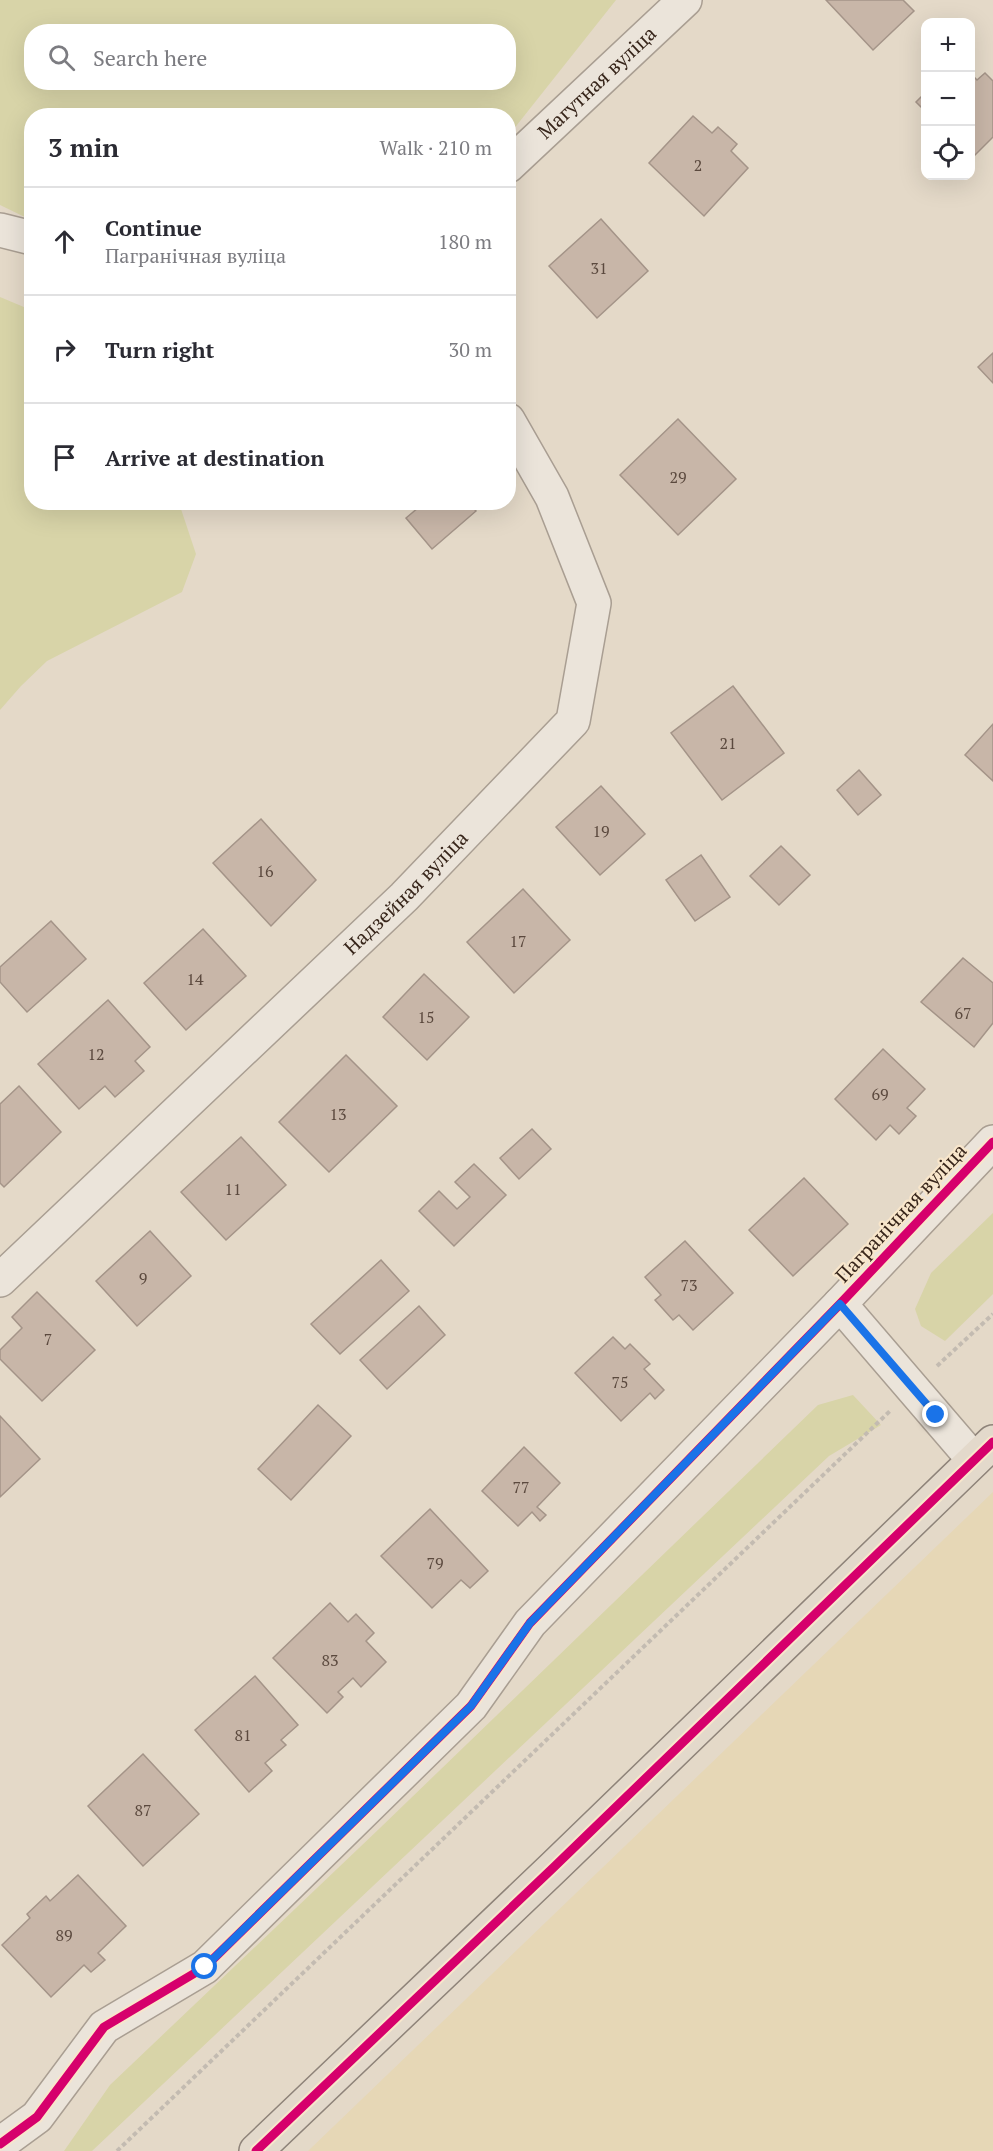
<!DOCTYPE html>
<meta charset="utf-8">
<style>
:root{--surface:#fff;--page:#f2f2f3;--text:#2b2b33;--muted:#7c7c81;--line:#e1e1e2}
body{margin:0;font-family:"PT Serif",serif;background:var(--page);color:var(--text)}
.controls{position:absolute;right:18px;top:18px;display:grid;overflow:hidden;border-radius:12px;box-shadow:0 6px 24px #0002}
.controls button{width:54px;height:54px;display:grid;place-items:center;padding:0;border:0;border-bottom:2px solid var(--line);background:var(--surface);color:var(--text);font:30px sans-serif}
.stop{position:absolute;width:18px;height:18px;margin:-14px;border:4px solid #1a73e8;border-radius:50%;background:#fff}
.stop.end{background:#1a73e8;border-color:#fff;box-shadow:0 2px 6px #0008}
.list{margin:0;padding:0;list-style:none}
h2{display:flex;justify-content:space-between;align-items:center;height:78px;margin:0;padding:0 24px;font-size:26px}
h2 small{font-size:20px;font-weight:400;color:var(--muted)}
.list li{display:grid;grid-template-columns:39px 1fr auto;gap:18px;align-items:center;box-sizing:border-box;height:108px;padding:0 24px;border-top:2px solid var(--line)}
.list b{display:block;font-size:22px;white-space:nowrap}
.list p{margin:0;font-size:20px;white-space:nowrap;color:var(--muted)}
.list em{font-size:20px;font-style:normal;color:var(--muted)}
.icon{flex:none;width:33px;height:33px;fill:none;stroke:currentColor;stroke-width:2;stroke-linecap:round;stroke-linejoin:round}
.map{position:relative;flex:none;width:993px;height:2151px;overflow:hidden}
.search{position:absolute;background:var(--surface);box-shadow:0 6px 24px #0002;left:24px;top:24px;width:492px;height:66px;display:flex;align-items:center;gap:15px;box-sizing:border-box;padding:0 21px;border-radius:24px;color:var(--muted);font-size:22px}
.panel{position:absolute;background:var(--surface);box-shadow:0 6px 24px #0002;left:24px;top:108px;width:492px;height:402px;border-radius:24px}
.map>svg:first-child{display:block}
</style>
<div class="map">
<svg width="993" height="2151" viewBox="0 0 993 2151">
<rect width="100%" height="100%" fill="#e4d9c8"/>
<path fill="#e6d7b6" d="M993,1492V2151H308Z"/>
<g fill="#d8d4a8" fill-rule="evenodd">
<path d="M0,0H616L509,135L508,116H32L31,220L0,205ZM32,32H508V82H32Z"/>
<path d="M0,297L31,310L32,502L179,503L196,554L182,592L47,661L21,686L0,710Z"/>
<path d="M993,1213V1294L945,1341L921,1326L915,1309L931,1273Z"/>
<path d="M853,1395L881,1425L829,1456L92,2151H64L110,2085L380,1828L818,1405Z"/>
</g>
<g fill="#c8b6a8" stroke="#a49488" stroke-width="1.5">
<path d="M826,0H903L914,11L873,50Z"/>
<path d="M970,73L977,80L985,73L993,81V137L971,159Z"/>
<path d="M926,92V112L916,102Z"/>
<path d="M693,116L712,133L718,127L737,144L731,151L748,168L704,216L649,163Z"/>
<path d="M601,219L648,271L597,318L549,266Z"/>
<path d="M993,353V383L978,367Z"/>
<path d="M678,419L736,479L678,535L620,475Z"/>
<path d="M425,502H468L476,511L432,549L406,518Z"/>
<path d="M733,686L784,753L722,800L671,733Z"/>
<path d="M993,724V781L965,755Z"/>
<path d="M859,770L881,795L858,815L837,790Z"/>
<path d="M601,786L645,834L600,875L556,827Z"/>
<path d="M261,819L316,880L271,926L213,863Z"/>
<path d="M781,846L810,875L779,905L750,876Z"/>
<path d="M701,855L730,897L695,921L666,880Z"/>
<path d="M523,889L570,940L514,993L467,942Z"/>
<path d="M51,921L86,959L27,1012L0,982V967Z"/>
<path d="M203,929L246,976L186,1030L144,983Z"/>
<path d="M963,958L993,983V1023L974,1047L921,1002Z"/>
<path d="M424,974L469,1017L427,1060L383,1017Z"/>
<path d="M108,1000L150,1047L135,1061L144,1071L115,1097L105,1086L79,1109L38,1064Z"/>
<path d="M883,1049L925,1089L907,1108L916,1116L899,1134L890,1125L876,1140L835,1099Z"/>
<path d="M346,1055L397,1106L329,1172L279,1122Z"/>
<path d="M19,1086L61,1132L4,1187L0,1183V1104Z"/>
<path d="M532,1129L551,1149L519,1179L500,1158Z"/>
<path d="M241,1137L286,1185L226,1240L181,1192Z"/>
<path d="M474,1164L506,1195L454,1246L419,1211L439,1191L457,1209L470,1197L455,1182Z"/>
<path d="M804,1178L848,1224L793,1276L749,1230Z"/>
<path d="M150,1231L191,1276L137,1326L96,1281Z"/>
<path d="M685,1241L733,1293L693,1330L679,1315L673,1320L655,1300L661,1295L645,1277Z"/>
<path d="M381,1260L409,1291L340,1354L311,1324Z"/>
<path d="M37,1292L95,1350L42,1401L0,1359V1350L22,1328L12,1317Z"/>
<path d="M419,1306L445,1335L387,1389L360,1360Z"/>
<path d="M613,1337L625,1349L630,1344L650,1364L644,1369L664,1390L655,1399L650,1393L621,1421L575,1373Z"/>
<path d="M318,1405L351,1436L291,1500L258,1469Z"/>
<path d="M0,1416L40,1459L0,1497Z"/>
<path d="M524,1447L560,1483L537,1507L546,1515L540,1521L532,1512L518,1526L482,1491Z"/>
<path d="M430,1509L488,1571L470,1588L461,1580L432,1608L381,1556Z"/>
<path d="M330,1603L348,1622L356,1614L374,1633L366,1641L386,1662L361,1687L353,1678L338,1692L343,1697L327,1713L273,1658Z"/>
<path d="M255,1676L298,1725L281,1740L286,1745L265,1763L272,1771L249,1792L195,1730Z"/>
<path d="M143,1754L199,1814L143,1866L88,1806Z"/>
<path d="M78,1875L126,1926L98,1953L105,1960L91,1972L84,1965L51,1997L2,1945L30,1918L27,1914L46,1896L50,1901Z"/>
</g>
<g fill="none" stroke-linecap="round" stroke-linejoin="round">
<g stroke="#a99e92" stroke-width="36">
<g id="minor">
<path id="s1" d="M508,166L685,0"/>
<path d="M0,230L32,238"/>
<path id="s2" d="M0,1280L404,897L573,721L594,603L552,497L508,420"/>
<path d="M840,1304L974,1460"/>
<path d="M0,2144L37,2117L104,2027L205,1967L471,1706L530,1623L840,1304L993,1142"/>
</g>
</g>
<g stroke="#8e8379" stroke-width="36">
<path id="major" d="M256,2151L554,1867L993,1442"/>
</g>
<g stroke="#c3bbb1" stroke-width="4" stroke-dasharray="4.5 3" stroke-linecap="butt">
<path d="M937,1366L993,1314"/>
<path d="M117,2151L890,1411"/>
</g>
<use href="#minor" stroke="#ebe4da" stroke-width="33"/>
<use href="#major" stroke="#e3d9cb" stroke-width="33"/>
<g stroke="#f8e6cb" stroke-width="13">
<g id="cycleway">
<path d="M0,2144L37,2117L104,2027L205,1967L471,1706L530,1623L840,1304L993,1142"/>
<path d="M256,2151L554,1867L993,1442"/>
</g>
</g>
<use href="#cycleway" stroke="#d6006c" stroke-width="9"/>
</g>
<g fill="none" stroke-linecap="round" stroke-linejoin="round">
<path stroke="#1a73e8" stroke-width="8" d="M205,1967L471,1706L530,1623L840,1304L936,1415"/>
</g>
<g text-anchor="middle" stroke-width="4.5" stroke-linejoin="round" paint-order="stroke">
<g font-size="16" fill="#5b493e">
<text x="698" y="171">2</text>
<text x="599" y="274">31</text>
<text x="678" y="483">29</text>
<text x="728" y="749">21</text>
<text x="601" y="837">19</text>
<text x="265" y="877">16</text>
<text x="518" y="947">17</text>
<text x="195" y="985">14</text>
<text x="963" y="1019">67</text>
<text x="426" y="1023">15</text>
<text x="96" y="1060">12</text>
<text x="880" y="1100">69</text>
<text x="338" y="1120">13</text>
<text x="233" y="1195">11</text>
<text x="143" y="1284">9</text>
<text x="689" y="1291">73</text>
<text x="48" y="1345">7</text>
<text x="620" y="1388">75</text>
<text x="521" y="1493">77</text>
<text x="435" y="1569">79</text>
<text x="330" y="1666">83</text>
<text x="243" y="1741">81</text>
<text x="143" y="1816">87</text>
<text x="64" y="1941">89</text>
</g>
<g font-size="20" fill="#37251a" stroke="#f8e6cb">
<text dy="7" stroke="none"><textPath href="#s1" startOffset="122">Магутная вуліца</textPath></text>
<text dy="7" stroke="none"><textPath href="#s2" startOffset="561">Надзейная вуліца</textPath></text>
<text transform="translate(901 1213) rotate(-47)" y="7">Пагранічная вуліца</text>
</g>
</g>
</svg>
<div class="controls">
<button>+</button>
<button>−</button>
<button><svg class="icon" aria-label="locate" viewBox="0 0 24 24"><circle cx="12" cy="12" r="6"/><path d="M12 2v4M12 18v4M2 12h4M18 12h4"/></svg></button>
</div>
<div class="stop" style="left:205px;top:1967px"></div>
<div class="stop end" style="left:936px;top:1415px"></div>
<div class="search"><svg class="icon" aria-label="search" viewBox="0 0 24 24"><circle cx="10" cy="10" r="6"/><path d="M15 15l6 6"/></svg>Search here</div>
<section class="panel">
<h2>3 min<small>Walk · 210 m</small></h2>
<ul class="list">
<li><svg class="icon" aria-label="ahead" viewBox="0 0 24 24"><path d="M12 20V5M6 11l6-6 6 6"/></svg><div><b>Continue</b><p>Пагранічная вуліца</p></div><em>180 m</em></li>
<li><svg class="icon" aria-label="right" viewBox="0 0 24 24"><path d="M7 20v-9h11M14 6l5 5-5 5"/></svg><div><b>Turn right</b></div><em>30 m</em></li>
<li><svg class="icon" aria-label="arrive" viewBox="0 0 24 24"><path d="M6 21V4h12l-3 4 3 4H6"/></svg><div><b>Arrive at destination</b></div></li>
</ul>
</section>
</div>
